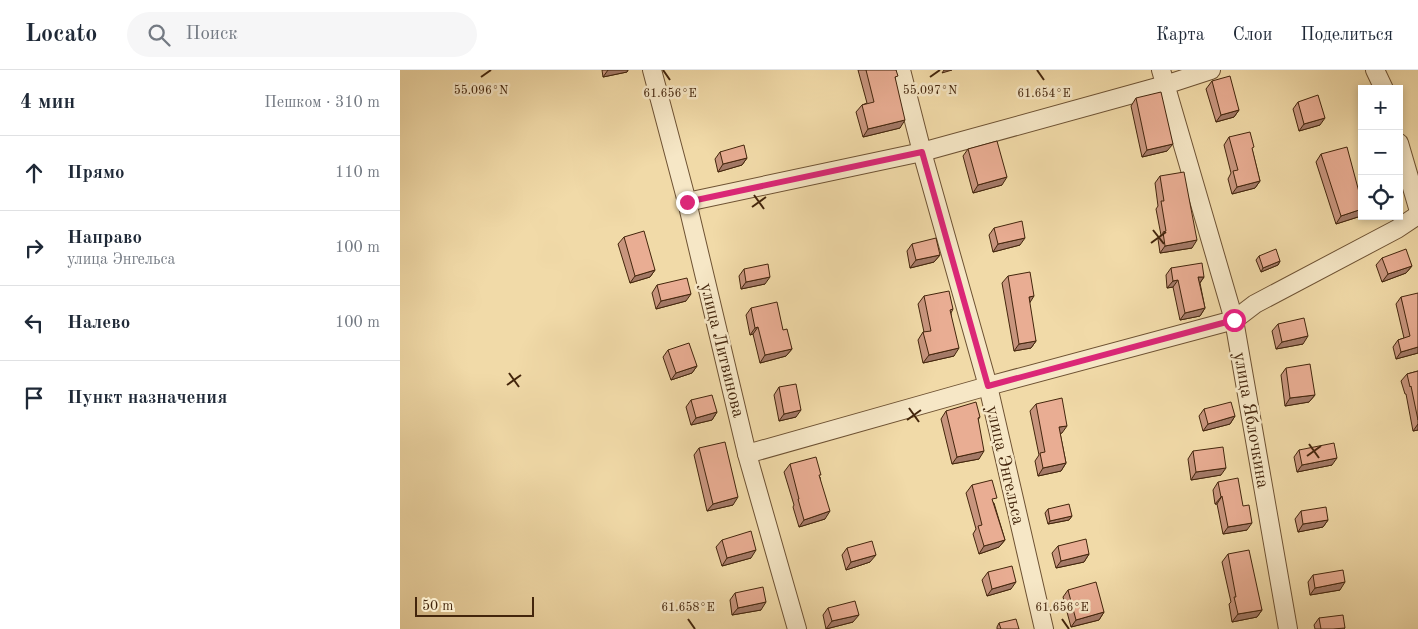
<!DOCTYPE html>
<html lang="ru">
<meta charset="utf-8">
<style>
:root{--surface:#fff;--page:#f6f6f7;--text:#1f2937;--muted:#747a83;--line:#e0e1e3}
body{margin:0;font-family:"Old Standard TT",serif;background:var(--page);color:var(--text)}
.controls{position:absolute;right:15px;top:15px;display:grid;overflow:hidden;border-radius:0px;box-shadow:0 2px 8px #0003}
.controls button{width:45px;height:45px;display:grid;place-items:center;padding:0;border:0;border-bottom:1px solid var(--line);background:var(--surface);color:var(--text);font:25px sans-serif}
.scale{position:absolute;left:15px;bottom:12px;width:119px;box-sizing:border-box;padding-left:5px;border:2px solid #43250c;border-top:0;font-size:14px;line-height:18px;white-space:nowrap;color:#43250c;-webkit-text-stroke:4px #f6e7c6;paint-order:stroke}
.stop{position:absolute;width:15px;height:15px;margin:-11px;border:4px solid #db2777;border-radius:50%;background:#fff}
.stop.end{background:#db2777;border-color:#fff;box-shadow:0 1px 5px #0008}
.list{margin:0;padding:0;list-style:none}
h2{display:flex;justify-content:space-between;align-items:center;height:65px;margin:0;padding:0 20px;font-size:21px}
h2 small{font-size:16px;font-weight:400;color:var(--muted)}
.list li{display:grid;grid-template-columns:32px 1fr auto;gap:15px;align-items:center;box-sizing:border-box;height:75px;padding:0 20px;border-top:1px solid var(--line)}
.list b{display:block;font-size:19px;white-space:nowrap}
.list p{margin:0;font-size:16px;white-space:nowrap;color:var(--muted)}
.list em{font-size:16px;font-style:normal;color:var(--muted)}
.icon{flex:none;width:28px;height:28px;fill:none;stroke:currentColor;stroke-width:2;stroke-linecap:round;stroke-linejoin:round}
.map{position:relative;flex:none;width:1018px;height:559px;overflow:hidden}
header{display:flex;align-items:center;gap:30px;box-sizing:border-box;height:70px;padding:0 25px;background:var(--surface);border-bottom:1px solid var(--line)}
header strong{font-size:24px}
nav{display:flex;gap:28px;margin-inline-start:auto;font-size:18px}
.search{width:350px;height:45px;background:var(--page);display:flex;align-items:center;gap:12px;box-sizing:border-box;padding:0 18px;border-radius:28px;color:var(--muted);font-size:19px}
main{display:flex}
aside{flex:1;background:var(--surface)}
.map>svg:first-child{display:block}
</style>
<header>
<strong>Locato</strong>
<div class="search"><svg class="icon" aria-label="search" viewBox="0 0 24 24"><circle cx="10" cy="10" r="6"/><path d="M15 15l6 6"/></svg>Поиск</div>
<nav><a>Карта</a><a>Слои</a><a>Поделиться</a></nav>
</header>
<main>
<aside>
<h2>4 мин<small>Пешком · 310 m</small></h2>
<ul class="list">
<li><svg class="icon" aria-label="ahead" viewBox="0 0 24 24"><path d="M12 20V5M6 11l6-6 6 6"/></svg><div><b>Прямо</b></div><em>110 m</em></li>
<li><svg class="icon" aria-label="right" viewBox="0 0 24 24"><path d="M7 20v-9h11M14 6l5 5-5 5"/></svg><div><b>Направо</b><p>улица Энгельса</p></div><em>100 m</em></li>
<li><svg class="icon" aria-label="left" viewBox="0 0 24 24"><path d="M17 20v-9H6M10 6l-5 5 5 5"/></svg><div><b>Налево</b></div><em>100 m</em></li>
<li><svg class="icon" aria-label="arrive" viewBox="0 0 24 24"><path d="M6 21V4h12l-3 4 3 4H6"/></svg><div><b>Пункт назначения</b></div></li>
</ul>
</aside>
<div class="map">
<svg width="1018" height="559" viewBox="0 0 1018 559">
<rect width="100%" height="100%" fill="#f1daa8"/>
<filter id="stains"><feTurbulence type="fractalNoise" baseFrequency=".004" numOctaves="4"/><feColorMatrix values="0 0 0 0 .2 0 0 0 0 .09 0 0 0 0 .02 0 0 0 .5 -.17"/></filter>
<radialGradient id="worn" r=".72"><stop offset=".6" stop-color="#630" stop-opacity="0"/><stop offset="1" stop-color="#630" stop-opacity=".3"/></radialGradient>
<g fill="none" stroke-linecap="round" stroke-linejoin="round">
<g stroke="#6e5233" stroke-width="20">
<g id="minor">
<path d="M252,0L287,132L347,384L397,559"/>
<path d="M501,0L522,82L588,316L644,559"/>
<path d="M761,0L834,250L888,559"/>
<path d="M975,0L984,19"/>
<path d="M999,73L1018,138"/>
<path d="M287,132L522,82L765,15L811,0"/>
<path d="M347,384L588,316L834,250L855,234L997,159L1018,145"/>
</g>
</g>
<use href="#minor" stroke="#f6e7c6" stroke-width="18"/>
</g>
<g fill="#c8957e" stroke="#43250c">
<path d="M202,0H228L227,2L203,7Z"/>
<path d="M458,0H496L495,9L500,58L463,67L456,42L462,35L467,33Z"/>
<path d="M812,11L839,40L834,47L816,52L806,19Z"/>
<path d="M736,28L767,81L742,87L731,36Z"/>
<path d="M898,32L920,55L899,61L893,39Z"/>
<path d="M829,67L852,79L860,111L855,118L832,124L828,109L831,103L824,75Z"/>
<path d="M568,79L602,115L573,123L563,86Z"/>
<path d="M320,82L347,88L342,95L318,102L315,89Z"/>
<path d="M921,84L962,126V144L961,146L936,154L916,92Z"/>
<path d="M760,106L792,178L760,183L758,169L761,165L756,139L758,136L755,113Z"/>
<path d="M594,158L620,175L593,182L589,165Z"/>
<path d="M224,167L255,200L250,207L230,213L218,174Z"/>
<path d="M512,174L540,185L534,192L510,198L507,181Z"/>
<path d="M859,186L880,191L878,195L861,202L856,190Z"/>
<path d="M982,188L1012,196L1006,203L982,212L976,195Z"/>
<path d="M771,198L804,207L800,213L805,238L800,246L780,250L773,217L767,218L766,205Z"/>
<path d="M344,199L365,214L341,219L339,206Z"/>
<path d="M608,206L636,271L631,278L614,281L602,213Z"/>
<path d="M257,215L286,231L256,239L252,223Z"/>
<path d="M524,226L553,239L551,243L554,286L523,293L518,270L523,262H524L518,234Z"/>
<path d="M1001,227L1018,283L996,289L993,277L998,270L1004,268L996,234Z"/>
<path d="M351,238L383,260L392,279L386,286L360,293L353,264L350,265L346,245Z"/>
<path d="M878,254L903,274L876,279L872,261Z"/>
<path d="M268,280L297,296L292,303L271,310L263,287Z"/>
<path d="M886,298L915,325L909,332L885,336L881,305Z"/>
<path d="M1018,301V360L1013,361L1006,324H1005L1001,311L1007,304Z"/>
<path d="M379,317L396,347L379,351L374,325Z"/>
<path d="M291,330L317,342L312,350L291,355L286,337Z"/>
<path d="M636,334L662,363H660L666,393L661,401L638,406L635,391L639,385L630,341Z"/>
<path d="M804,339L835,346L830,354L803,361L799,346Z"/>
<path d="M546,341L580,347L578,350L579,389L552,394L541,349Z"/>
<path d="M299,378L333,435L307,441L294,385Z"/>
<path d="M899,380L932,395L897,402L894,387Z"/>
<path d="M793,381L821,405L791,410L788,389Z"/>
<path d="M390,394L420,407L425,449L399,457L393,437L394,435L384,402Z"/>
<path d="M818,412L847,460L823,464L817,434H815L813,420Z"/>
<path d="M572,415L594,433L605,470L599,477L579,484L573,464L576,459L566,423Z"/>
<path d="M648,439L672,446L669,450L648,454L645,443Z"/>
<path d="M901,441L928,450L923,457L898,462L895,449Z"/>
<path d="M322,470L351,488L322,496L316,477Z"/>
<path d="M658,476L689,484L684,492L656,498L652,483Z"/>
<path d="M447,478L470,492L446,500L442,485Z"/>
<path d="M828,484L862,540L857,547L832,552L829,534L831,532L822,492Z"/>
<path d="M588,502L611,519L587,526L582,510Z"/>
<path d="M913,505L940,520L910,525L908,512Z"/>
<path d="M668,520L704,542L699,550L671,557L663,527Z"/>
<path d="M335,523L361,540L332,545L330,530Z"/>
<path d="M428,538L453,552L426,559L423,545Z"/>
<path d="M919,548L945,558L944,559H915L914,555Z"/>
<path d="M599,553L619,559H597V557Z"/>
</g>
<g fill="#a37967" stroke="#43250c">
<path d="M208,0H228L227,2L203,7Z"/>
<path d="M544,0H552L542,3Z"/>
<path d="M839,40L834,47L816,52L821,45Z"/>
<path d="M925,48L920,55L899,61L904,54Z"/>
<path d="M505,50L500,58L463,67L468,59Z"/>
<path d="M773,74L767,81L742,87L747,80Z"/>
<path d="M347,88L342,95L318,102L323,94Z"/>
<path d="M607,107L602,115L573,123L578,115Z"/>
<path d="M860,111L855,118L832,124L837,117Z"/>
<path d="M962,139V144L961,146L936,154L941,146Z"/>
<path d="M625,168L620,175L593,182L598,174Z"/>
<path d="M797,170L792,178L760,183L765,176Z"/>
<path d="M540,185L534,192L510,198L516,190Z"/>
<path d="M880,191L878,195L861,202L863,198Z"/>
<path d="M1012,196L1006,203L982,212L988,204Z"/>
<path d="M255,200L250,207L230,213L235,206Z"/>
<path d="M370,207L365,214L341,219L346,212Z"/>
<path d="M798,207H804L799,214Z"/>
<path d="M778,210L773,217L767,218L773,211Z"/>
<path d="M291,224L286,231L256,239L261,231Z"/>
<path d="M634,226L629,234V227Z"/>
<path d="M805,238L800,246L780,250L785,243Z"/>
<path d="M358,257L353,264L350,265L355,258Z"/>
<path d="M908,266L903,274L876,279L882,272Z"/>
<path d="M636,271L631,278L614,281L619,274Z"/>
<path d="M1018,277V283L996,289L1001,282Z"/>
<path d="M559,278L554,286L523,293L529,285Z"/>
<path d="M392,279L386,286L360,293L365,285Z"/>
<path d="M297,296L292,303L271,310L276,303Z"/>
<path d="M915,325L909,332L885,336L890,328Z"/>
<path d="M401,340L396,347L379,351L384,344Z"/>
<path d="M317,342L312,350L291,355L296,348Z"/>
<path d="M835,346L830,354L803,361L808,354Z"/>
<path d="M1018,354V360L1013,361Z"/>
<path d="M667,356L662,363L654,365L659,357Z"/>
<path d="M584,381L579,389L552,394L557,387Z"/>
<path d="M937,388L932,395L897,402L902,395Z"/>
<path d="M666,393L661,401L638,406L643,398Z"/>
<path d="M826,398L821,405L791,410L796,402Z"/>
<path d="M822,426L817,434H815L821,427Z"/>
<path d="M338,427L333,435L307,441L313,434Z"/>
<path d="M430,441L425,449L399,457L404,450Z"/>
<path d="M672,446L669,450L648,454L650,451Z"/>
<path d="M928,450L923,457L898,462L903,454Z"/>
<path d="M852,453L847,460L823,464L828,457Z"/>
<path d="M605,470L599,477L579,484L584,476Z"/>
<path d="M356,480L351,488L322,496L327,488Z"/>
<path d="M689,484L684,492L656,498L661,491Z"/>
<path d="M476,485L470,492L446,500L451,492Z"/>
<path d="M616,512L611,519L587,526L592,519Z"/>
<path d="M945,512L940,520L910,525L915,518Z"/>
<path d="M366,532L361,540L332,545L338,538Z"/>
<path d="M862,540L857,547L832,552L838,544Z"/>
<path d="M704,542L699,550L671,557L676,550Z"/>
<path d="M459,545L453,552L426,559L432,551Z"/>
</g>
<g fill="#e9ad93" stroke="#43250c">
<path d="M466,0H496L498,6L495,7L505,50L468,59L462,35L474,32Z"/>
<path d="M830,6L839,40L821,45L812,11Z"/>
<path d="M761,22L773,74L747,80L736,28Z"/>
<path d="M918,25L925,48L904,54L898,32Z"/>
<path d="M850,62L854,77L852,78L860,111L837,117L833,101L838,100L829,67Z"/>
<path d="M597,71L607,107L578,115L568,79Z"/>
<path d="M344,75L347,88L323,94L320,82Z"/>
<path d="M947,77L959,122H960L962,126V139L941,146L921,84Z"/>
<path d="M784,102L797,170L765,176L763,162L766,161L761,131H764L760,106Z"/>
<path d="M622,151L625,168L598,174L594,158Z"/>
<path d="M244,161L255,200L235,206L224,167Z"/>
<path d="M536,168L540,185L516,190L512,174Z"/>
<path d="M876,179L880,191L863,198L859,186Z"/>
<path d="M1006,179L1012,196L988,204L982,188Z"/>
<path d="M802,193L804,207H798L805,238L785,243L778,210L773,211L771,198Z"/>
<path d="M368,194L370,207L346,212L344,199Z"/>
<path d="M630,202L634,226L629,227L636,271L619,274L608,206Z"/>
<path d="M287,208L291,224L261,231L257,215Z"/>
<path d="M549,221L553,239L550,240L559,278L529,285L523,262L531,261L524,226Z"/>
<path d="M1018,223V277L1001,282L998,270L1010,266L1001,227Z"/>
<path d="M377,232L383,260L387,259L392,279L365,285L358,257L355,258L351,238Z"/>
<path d="M904,248L908,266L882,272L878,254Z"/>
<path d="M289,273L297,296L276,303L268,280Z"/>
<path d="M910,294L915,325L890,328L886,298Z"/>
<path d="M1018,301V350L1011,316L1010,317L1007,304Z"/>
<path d="M396,314L401,340L384,344L379,317Z"/>
<path d="M312,325L317,342L296,348L291,330Z"/>
<path d="M662,328L667,356L659,357L666,393L643,398L640,383L645,382L636,334Z"/>
<path d="M576,332L580,347L578,348L584,381L557,387L546,341Z"/>
<path d="M831,332L835,346L808,354L804,339Z"/>
<path d="M325,372L338,427L313,434L299,378Z"/>
<path d="M934,373L937,388L902,395L899,380Z"/>
<path d="M823,377L826,398L796,402L793,381Z"/>
<path d="M416,387L421,405H419L430,441L404,450L398,429H399L390,394Z"/>
<path d="M838,408L843,436L849,435L852,453L828,457L822,426L821,427L818,412Z"/>
<path d="M592,410L597,428L592,429L605,470L584,476L578,456L582,455L572,415Z"/>
<path d="M669,434L672,446L650,451L648,439Z"/>
<path d="M926,437L928,450L903,454L901,441Z"/>
<path d="M351,461L356,480L327,488L322,470Z"/>
<path d="M686,469L689,484L661,491L658,476Z"/>
<path d="M472,471L476,485L451,492L447,478Z"/>
<path d="M849,480L862,540L838,544L834,527H836L828,484Z"/>
<path d="M612,496L616,512L592,519L588,502Z"/>
<path d="M943,500L945,512L915,518L913,505Z"/>
<path d="M696,512L704,542L676,550L668,520Z"/>
<path d="M363,517L366,532L338,538L335,523Z"/>
<path d="M455,531L459,545L432,551L428,538Z"/>
<path d="M943,545L945,558L933,559H921L919,548Z"/>
<path d="M616,549L619,559H601L599,553Z"/>
</g>
<g fill="none" stroke-linecap="round" stroke-linejoin="round">
<path stroke="#db2777" stroke-width="6" d="M287,132L522,82L588,316L834,250"/>
</g>
<path fill="none" stroke="#43250c" stroke-width="2" d="M263,0L270,10M637,0L644,10M81,7L91,0M530,7L540,0M354,125L364,139M352,137L366,127M753,160L764,174M751,173L766,162M109,303L119,317M107,315L121,305M509,338L519,352M507,350L521,340M909,374L919,388M907,386L921,376M288,549L295,559M662,549L669,559"/>
<g text-anchor="middle" stroke-width="5" stroke-linejoin="round" paint-order="stroke">
<g font-size="18" fill="#43250c" stroke="#f6e7c6">
<text transform="translate(323 280) rotate(76)" y="6">улица Литвинова</text>
<text transform="translate(852 350) rotate(80)" y="6">улица Яблочкина</text>
<text transform="translate(606 395) rotate(77)" y="6">улица Энгельса</text>
</g>
</g>
<g font-size="12" text-anchor="middle" fill="#43250c" stroke="#f6e7c6" stroke-width="5" stroke-linejoin="round" paint-order="stroke">
<text x="81" y="24">55.096°N</text>
<text x="530" y="24">55.097°N</text>
<text x="270" y="27">61.656°E</text>
<text x="644" y="27">61.654°E</text>
<text x="288" y="541">61.658°E</text>
<text x="662" y="541">61.656°E</text>
</g>
<rect width="100%" height="100%" filter="url(#stains)"/>
<rect width="100%" height="100%" fill="url(#worn)"/>
</svg>
<div class="controls">
<button>+</button>
<button>−</button>
<button><svg class="icon" aria-label="locate" viewBox="0 0 24 24"><circle cx="12" cy="12" r="6"/><path d="M12 2v4M12 18v4M2 12h4M18 12h4"/></svg></button>
</div>
<div class="scale">50 m</div>
<div class="stop" style="left:834px;top:250px"></div>
<div class="stop end" style="left:287px;top:132px"></div>
</div>
</main>
